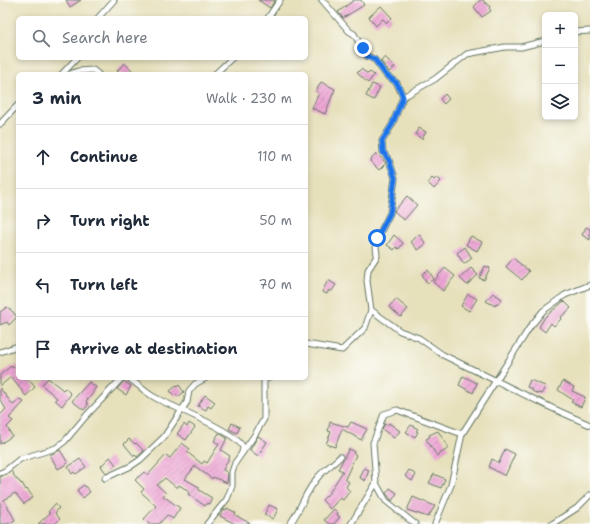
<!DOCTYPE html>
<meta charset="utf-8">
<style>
:root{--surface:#fff;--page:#f6f6f7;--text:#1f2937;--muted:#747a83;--line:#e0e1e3}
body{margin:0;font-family:"Shantell Sans",sans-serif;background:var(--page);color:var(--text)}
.controls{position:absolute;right:12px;top:12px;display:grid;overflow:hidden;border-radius:6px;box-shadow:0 2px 6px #0003}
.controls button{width:36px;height:36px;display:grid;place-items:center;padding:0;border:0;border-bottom:1px solid var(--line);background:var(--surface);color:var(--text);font:20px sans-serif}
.stop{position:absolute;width:12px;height:12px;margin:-9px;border:3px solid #1a73e8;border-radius:50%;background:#fff}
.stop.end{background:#1a73e8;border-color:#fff;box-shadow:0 1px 4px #0008}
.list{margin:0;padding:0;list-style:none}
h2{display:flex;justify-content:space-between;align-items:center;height:52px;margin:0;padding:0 16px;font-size:17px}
h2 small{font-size:13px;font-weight:400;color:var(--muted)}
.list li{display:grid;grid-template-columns:26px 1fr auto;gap:12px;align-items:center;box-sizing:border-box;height:64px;padding:0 16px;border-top:1px solid var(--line)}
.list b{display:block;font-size:15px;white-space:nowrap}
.list em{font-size:13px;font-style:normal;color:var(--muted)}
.icon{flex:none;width:22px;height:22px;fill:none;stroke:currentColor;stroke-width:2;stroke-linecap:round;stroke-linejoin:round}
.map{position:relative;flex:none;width:590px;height:524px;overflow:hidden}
.search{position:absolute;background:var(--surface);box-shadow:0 2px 6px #0003;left:16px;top:16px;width:292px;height:44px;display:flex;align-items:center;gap:10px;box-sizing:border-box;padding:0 14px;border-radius:6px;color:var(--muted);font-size:15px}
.panel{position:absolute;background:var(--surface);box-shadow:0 2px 6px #0003;left:16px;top:72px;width:292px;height:308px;border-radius:6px}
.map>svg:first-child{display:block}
</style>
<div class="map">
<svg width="590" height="524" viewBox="0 0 590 524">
<defs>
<pattern id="building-hatch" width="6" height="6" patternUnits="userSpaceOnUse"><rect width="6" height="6" fill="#eea5d5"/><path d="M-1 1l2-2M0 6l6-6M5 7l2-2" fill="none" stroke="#c088ae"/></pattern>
</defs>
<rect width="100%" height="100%" fill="#fdfcf7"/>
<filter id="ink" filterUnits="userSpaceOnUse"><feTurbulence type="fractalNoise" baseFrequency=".025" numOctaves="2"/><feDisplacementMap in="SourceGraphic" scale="8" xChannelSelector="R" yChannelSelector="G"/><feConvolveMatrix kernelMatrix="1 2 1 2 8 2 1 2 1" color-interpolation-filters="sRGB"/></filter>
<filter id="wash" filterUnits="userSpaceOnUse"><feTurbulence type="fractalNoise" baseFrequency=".012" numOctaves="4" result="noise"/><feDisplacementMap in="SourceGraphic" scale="16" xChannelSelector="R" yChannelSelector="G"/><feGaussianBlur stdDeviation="0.9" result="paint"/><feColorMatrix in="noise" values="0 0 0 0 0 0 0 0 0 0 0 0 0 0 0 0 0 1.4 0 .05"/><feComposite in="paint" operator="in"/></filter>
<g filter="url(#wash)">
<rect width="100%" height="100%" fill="#e6e0bb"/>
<g id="blocks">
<g fill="url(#building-hatch)">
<path d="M66,0H81L70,7Z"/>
<path d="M258,0H275L270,8Z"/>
<path d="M354,0H361L364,5L343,18L338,12Z"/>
<path d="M480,0H483L486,4L487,3L490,7L489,8L491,11L482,17L474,7Z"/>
<path d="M381,6L392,18L387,23L383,19L376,26L369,17Z"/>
<path d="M385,57L395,67L389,72L381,61Z"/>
<path d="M124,63L132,70L129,74H120L117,71Z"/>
<path d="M361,69L368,74L370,72L374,75L368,83L357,73Z"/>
<path d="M321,82L335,89L325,114L312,108L319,93L316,91Z"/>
<path d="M372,84L380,87L374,100L366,96Z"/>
<path d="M445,94L449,99L444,104L440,99Z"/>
<path d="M419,128L426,132L422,139L415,134Z"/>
<path d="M376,153L386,163L379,170L370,161Z"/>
<path d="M437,177L441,181L434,189L428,183L432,178L434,180Z"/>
<path d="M407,196L417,205L404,220L394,211Z"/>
<path d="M586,227L590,229V240L582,235Z"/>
<path d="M419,234L426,244L418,250L411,242Z"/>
<path d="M394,235L403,243L399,249L396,247L394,250L387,245Z"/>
<path d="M471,236L482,242L477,251L466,245Z"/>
<path d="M465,247L472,258L464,264L457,253Z"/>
<path d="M513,258L529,271L522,280L506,267Z"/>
<path d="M485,266L490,268L484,280L479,278Z"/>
<path d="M445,268L455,276L443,291L433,282Z"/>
<path d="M471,268L478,275L467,285L460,278Z"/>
<path d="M428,270L434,279L427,283L422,274Z"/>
<path d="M328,280L336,285L331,292L329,290L327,294L322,292Z"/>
<path d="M493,293L502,299L497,305L496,304L495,306L486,301Z"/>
<path d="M468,294L477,299L469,311L461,306Z"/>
<path d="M396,299L408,309L401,317L389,307Z"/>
<path d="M564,301L571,308L560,318L561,319L554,326L551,323L545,332L539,327L545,317Z"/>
<path d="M7,307L13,312L17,317L9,325L7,322L0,325V312Z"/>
<path d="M16,365L18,368V378H27L35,387L26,396L11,377L0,386V375L11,366L13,368Z"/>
<path d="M463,376L477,383L473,393L459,385Z"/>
<path d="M48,378L63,390L65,388L71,394L62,406L55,400L57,398L42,385Z"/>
<path d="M530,380L545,386L542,394L539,393L538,394L532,391L533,390L527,387Z"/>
<path d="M124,381L131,386L126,395L117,389Z"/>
<path d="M563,381L574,387L572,391L585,397V398L581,407L571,402L573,400L558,390Z"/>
<path d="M89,382L96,387L93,392V393L86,401L88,405L84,410L72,401Z"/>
<path d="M179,385L184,392L178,397L176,394L174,396L170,391L176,386L177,387Z"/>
<path d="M0,388L13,405L20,399L24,402L9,418L13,421L7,427L12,436L0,444V415L6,409L0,400Z"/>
<path d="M205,395L215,402L211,408L208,406L206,410L198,406Z"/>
<path d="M330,422L348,427L351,422L367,429L361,440L342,429L335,447L326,444L331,432L328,431Z"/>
<path d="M189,423L195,427L186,440L177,434L184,424L187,427Z"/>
<path d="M232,423L240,427L237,433L229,429Z"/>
<path d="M389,423L400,431L394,438L382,429L385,424L387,425Z"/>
<path d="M411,425L418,429L416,431L418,432L415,437L406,432Z"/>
<path d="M438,431L449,448L437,456L426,439L430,437L429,435Z"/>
<path d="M219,433L227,438L221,450L230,456L223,470L227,472V474H228L227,483L213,477L212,479L195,466L185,479L199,487V490L212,498L209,504L207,503L205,506L188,494L189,491L179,485L177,488L165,478L157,485L166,493L163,496L180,508L173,519L167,515L159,524H149L144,519L156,506L141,492L144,489L135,480L144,472L148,475L166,455L170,458L182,443L190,449L187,452L202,464L204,461L207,463L219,444L214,441Z"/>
<path d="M258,436L267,442L258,456L250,450Z"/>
<path d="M129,439L135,444L136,443L144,451L137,457L135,455L134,456L124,444Z"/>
<path d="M349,449L354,451L353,453L356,455L345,479L349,482L346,487L350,491L343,500L340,498L330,509L322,500L329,493L343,471L338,469Z"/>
<path d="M505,449L515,454L505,476L489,467L492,459L499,463Z"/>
<path d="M60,450L68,463L58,469L50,455Z"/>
<path d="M110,457L116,465L106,473L101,466Z"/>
<path d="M80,459L86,467L76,474L74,472L72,474L68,467Z"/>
<path d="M364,468L369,470L365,481L360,478Z"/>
<path d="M409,470L416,475L412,481L405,476Z"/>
<path d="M11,471L17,480L19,481L21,484L22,483L26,490L27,489L33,497L24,504L15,493L4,500L15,520L8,524H0V477Z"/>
<path d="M434,474L445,479L441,488L429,483Z"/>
<path d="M84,485L90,492L83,498L77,490Z"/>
<path d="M390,488L397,493L392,501L386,493Z"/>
<path d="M413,497L435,506L428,517L407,510Z"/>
<path d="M55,504L59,508L55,513L60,519L55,524H38L50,513L48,512Z"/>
<path d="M269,505L278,509L273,519L264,515Z"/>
<path d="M227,508L236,513L235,515L251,524H235L220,516L224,509L226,510Z"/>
<path d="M334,509L338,513L337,515L340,517L334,524H329L324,520Z"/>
</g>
</g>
</g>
<g filter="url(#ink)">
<use href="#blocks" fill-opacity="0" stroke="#657663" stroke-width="1"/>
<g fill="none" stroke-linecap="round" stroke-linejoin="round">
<g stroke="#657663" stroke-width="7">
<g id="minor">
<path d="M98,18L114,0"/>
<path d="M268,18L280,0"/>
<path d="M575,32L590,31"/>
<path d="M62,74L77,58"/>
<path d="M70,74L78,71L93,70L98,74"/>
<path d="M215,74L232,58"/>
<path d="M403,97L435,79L467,54L505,47H521L545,41"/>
<path d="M0,124L18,105"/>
<path d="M371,310L400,331L419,338L443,355L552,408L590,425"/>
<path d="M306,344L342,350L365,328L371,310L367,281L368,270L377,256L376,246L377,239L390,213L395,178L389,160L383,152L382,141L392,125L403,97L397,83L386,75L375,60L367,56L354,34L349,31L322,0"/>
<path d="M0,352L18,346"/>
<path d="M129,378C137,384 145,392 154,397C174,408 232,429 243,447L242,453"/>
<path d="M0,473L5,471L20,459L56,448L65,441L86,416L122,378"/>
<path d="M105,478L131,466L140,460L164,437L187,402L189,391L195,384L206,378"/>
<path d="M207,524L227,499L232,486V472L235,463L254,436L264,419V380L268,378"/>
<path d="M290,524C301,509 306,490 319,476C325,469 333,464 340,457"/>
<path d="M351,524L376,483"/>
<path d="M415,524L386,501L376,483L373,443L384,414L397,410L462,434"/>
<path d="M435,524L451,485L462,434L530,327L543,311L565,295L590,285"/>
<path d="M552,524L577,508L590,495"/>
</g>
</g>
<use href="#minor" stroke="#fff" stroke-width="5"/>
</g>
</g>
<g fill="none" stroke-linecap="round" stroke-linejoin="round" filter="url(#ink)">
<path stroke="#1a73e8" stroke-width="5" d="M363,48L367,56L375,60L386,75L397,83L403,97L392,125L382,141L383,152L389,160L395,178L390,213L377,238"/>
</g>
</svg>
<div class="controls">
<button>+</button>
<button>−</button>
<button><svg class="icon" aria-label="layers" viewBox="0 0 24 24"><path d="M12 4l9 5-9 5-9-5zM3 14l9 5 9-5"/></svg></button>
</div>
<div class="stop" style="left:377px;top:238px"></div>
<div class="stop end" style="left:363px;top:48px"></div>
<div class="search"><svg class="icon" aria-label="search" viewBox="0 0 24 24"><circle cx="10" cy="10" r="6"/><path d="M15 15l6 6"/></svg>Search here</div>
<section class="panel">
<h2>3 min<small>Walk · 230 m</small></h2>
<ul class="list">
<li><svg class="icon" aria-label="ahead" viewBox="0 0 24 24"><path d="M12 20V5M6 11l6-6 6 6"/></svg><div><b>Continue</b></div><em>110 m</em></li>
<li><svg class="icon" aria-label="right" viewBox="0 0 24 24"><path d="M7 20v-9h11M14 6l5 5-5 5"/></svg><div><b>Turn right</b></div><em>50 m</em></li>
<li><svg class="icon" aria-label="left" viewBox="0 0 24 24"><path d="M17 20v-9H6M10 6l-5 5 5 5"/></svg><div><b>Turn left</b></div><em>70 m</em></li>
<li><svg class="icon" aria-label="arrive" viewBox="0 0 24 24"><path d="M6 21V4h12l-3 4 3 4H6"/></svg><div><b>Arrive at destination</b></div></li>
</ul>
</section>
</div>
